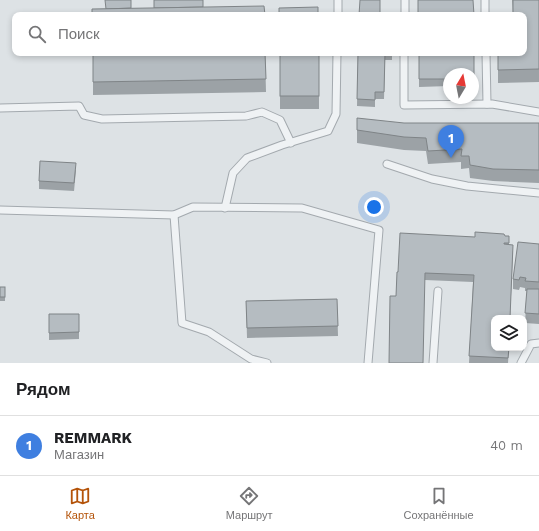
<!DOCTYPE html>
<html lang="ru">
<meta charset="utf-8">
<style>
:root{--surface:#fff;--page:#f6f6f6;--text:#202124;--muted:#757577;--line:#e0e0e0;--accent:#b45309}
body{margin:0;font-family:"Work Sans",sans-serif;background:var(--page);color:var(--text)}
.controls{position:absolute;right:12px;bottom:12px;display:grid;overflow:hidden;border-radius:8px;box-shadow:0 2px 6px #0003}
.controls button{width:36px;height:36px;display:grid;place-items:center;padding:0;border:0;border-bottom:1px solid var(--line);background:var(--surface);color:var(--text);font:20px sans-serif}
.compass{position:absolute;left:443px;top:68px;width:36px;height:36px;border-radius:50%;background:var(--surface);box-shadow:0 2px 6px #0003;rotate:10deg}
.you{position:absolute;left:374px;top:207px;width:14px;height:14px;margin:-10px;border:3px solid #fff;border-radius:50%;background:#1a73e8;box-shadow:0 0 0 6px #1a73e833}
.badge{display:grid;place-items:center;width:26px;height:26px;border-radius:50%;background:var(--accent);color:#fff;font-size:13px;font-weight:700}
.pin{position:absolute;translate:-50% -33px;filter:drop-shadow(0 1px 2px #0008)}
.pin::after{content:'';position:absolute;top:21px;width:14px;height:12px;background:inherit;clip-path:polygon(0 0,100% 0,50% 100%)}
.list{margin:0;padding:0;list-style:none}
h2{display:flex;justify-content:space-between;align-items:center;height:52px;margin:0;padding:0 16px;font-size:17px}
h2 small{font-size:13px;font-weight:400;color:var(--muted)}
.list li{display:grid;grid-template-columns:26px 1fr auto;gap:12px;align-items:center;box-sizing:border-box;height:60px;padding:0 16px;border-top:1px solid var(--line)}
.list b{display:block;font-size:15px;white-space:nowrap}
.list p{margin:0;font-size:13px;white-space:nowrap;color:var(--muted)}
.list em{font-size:13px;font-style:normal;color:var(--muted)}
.icon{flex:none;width:22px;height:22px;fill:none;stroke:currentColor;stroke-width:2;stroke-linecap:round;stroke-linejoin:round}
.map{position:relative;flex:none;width:539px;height:363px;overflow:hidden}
.search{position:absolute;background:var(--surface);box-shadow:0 2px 6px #0003;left:12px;right:12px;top:12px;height:44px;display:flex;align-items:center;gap:10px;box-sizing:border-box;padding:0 14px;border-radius:8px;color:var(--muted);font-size:15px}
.sheet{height:112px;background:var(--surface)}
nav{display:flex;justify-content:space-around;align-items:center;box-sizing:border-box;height:56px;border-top:1px solid var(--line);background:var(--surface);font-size:11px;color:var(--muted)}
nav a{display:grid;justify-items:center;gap:2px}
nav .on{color:var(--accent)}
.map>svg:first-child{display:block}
</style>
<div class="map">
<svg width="539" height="363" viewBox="0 0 539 363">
<rect width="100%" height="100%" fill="#dde2e5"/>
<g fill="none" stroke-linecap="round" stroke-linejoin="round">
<g stroke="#a3a9ae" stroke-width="9">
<g id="service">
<path d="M485,0V15"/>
<path d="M338,15V0"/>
<path d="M405,15V0"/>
<path d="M404,53V105L492,104L539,112"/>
<path d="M486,53L487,104"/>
<path d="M0,108L79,106L84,115L102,119L246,116L262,112L280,120L291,143"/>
<path d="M387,164L432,179L467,186L539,193"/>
<path d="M225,208L233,173L247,158L282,145L328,131L336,114L337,53"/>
<path d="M0,210L174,215L193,207L302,208L379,230L368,363"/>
<path d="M174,215L182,323L209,332L251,359L267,363"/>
<path d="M433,363L438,291"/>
<path d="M521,363L531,344L539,343"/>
</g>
</g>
<use href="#service" stroke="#eff2f4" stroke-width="7"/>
</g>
<g fill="#9ca2a6">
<path d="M512,0H539V82L498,83V53H524V15H513Z"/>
<path d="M93,53H265L266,92L93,95Z"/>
<rect x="280" y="53" width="39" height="56"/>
<path d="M358,53H392V60H385L384,99H375V107L357,106Z"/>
<path d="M419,53H474V86H473V74H449V86L419,87Z"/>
<path d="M404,123H539V183L493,181L470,178L469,168L461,169V162L428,164L426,151L404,150L357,143V130Z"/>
<path d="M76,170L74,191L39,189V181Z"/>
<path d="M505,236H509V245L513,252L510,318H494L509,348L508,363H469L473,282L425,280L396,296L398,272L475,237Z"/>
<path d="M539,244V324L525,323L527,291H525V288L520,287L519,290L513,289V279Z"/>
<rect x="0" y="287" width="5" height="14"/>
<path d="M337,299L338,336L247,338L246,301Z"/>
<path d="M49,314H79V339L49,340Z"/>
</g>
<g fill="#b5bcc1" stroke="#7f8487">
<path d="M105,0H131V8L106,9Z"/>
<path d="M154,0H203V7L154,8Z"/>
<path d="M360,0H380V15H359Z"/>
<path d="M418,0H473L474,15H418Z"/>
<path d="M513,0H539V69L498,70V53H524V15H513Z"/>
<path d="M264,6L265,15H92V9Z"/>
<path d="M318,7V15H279V8Z"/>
<path d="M93,53H265L266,79L93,82Z"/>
<rect x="280" y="53" width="39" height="43"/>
<path d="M358,53H385L384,92H375V100L357,99Z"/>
<path d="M419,53H474V79H473V74H449V79H419Z"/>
<path d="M357,118L404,123H539V170L493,169L470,165L469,156H461L462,149L428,151L426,138L404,137L357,130Z"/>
<path d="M40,161L76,163L74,183L39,181Z"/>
<path d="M475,232L504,234L505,236H509V243H504V244L513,245L510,318H494V348H509L508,358L469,356L474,275L425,273L423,363H389L390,296H396L397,272H398L400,233L475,237Z"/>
<path d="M518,242L539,244V282L525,281L526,278L520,277L519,280L513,279Z"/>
<rect x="0" y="287" width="5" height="10"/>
<path d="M527,289H539V314L525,313Z"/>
<path d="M337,299L338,326L247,328L246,301Z"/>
<path d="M49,314H79V332L49,333Z"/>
</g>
</svg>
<div class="controls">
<button><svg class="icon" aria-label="layers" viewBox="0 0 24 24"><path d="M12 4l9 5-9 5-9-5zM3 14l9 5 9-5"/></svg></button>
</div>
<svg class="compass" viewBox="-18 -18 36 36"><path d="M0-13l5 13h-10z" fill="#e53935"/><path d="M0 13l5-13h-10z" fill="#757577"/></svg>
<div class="you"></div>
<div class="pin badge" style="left:451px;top:158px;background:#3f7fe0">1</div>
<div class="search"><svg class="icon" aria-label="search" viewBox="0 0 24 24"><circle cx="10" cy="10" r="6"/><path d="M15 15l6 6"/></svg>Поиск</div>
</div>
<section class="sheet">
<h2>Рядом<small></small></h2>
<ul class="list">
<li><span class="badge" style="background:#3f7fe0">1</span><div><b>REMMARK</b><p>Магазин</p></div><em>40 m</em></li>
</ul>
</section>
<nav>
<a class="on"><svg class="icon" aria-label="map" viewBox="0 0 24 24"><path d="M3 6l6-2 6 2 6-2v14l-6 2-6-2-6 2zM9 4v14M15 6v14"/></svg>Карта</a>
<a><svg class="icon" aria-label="directions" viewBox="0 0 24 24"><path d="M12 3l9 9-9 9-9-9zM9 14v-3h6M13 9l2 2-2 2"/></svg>Маршрут</a>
<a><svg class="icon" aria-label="saved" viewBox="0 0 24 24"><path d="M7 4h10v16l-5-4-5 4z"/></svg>Сохранённые</a>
</nav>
